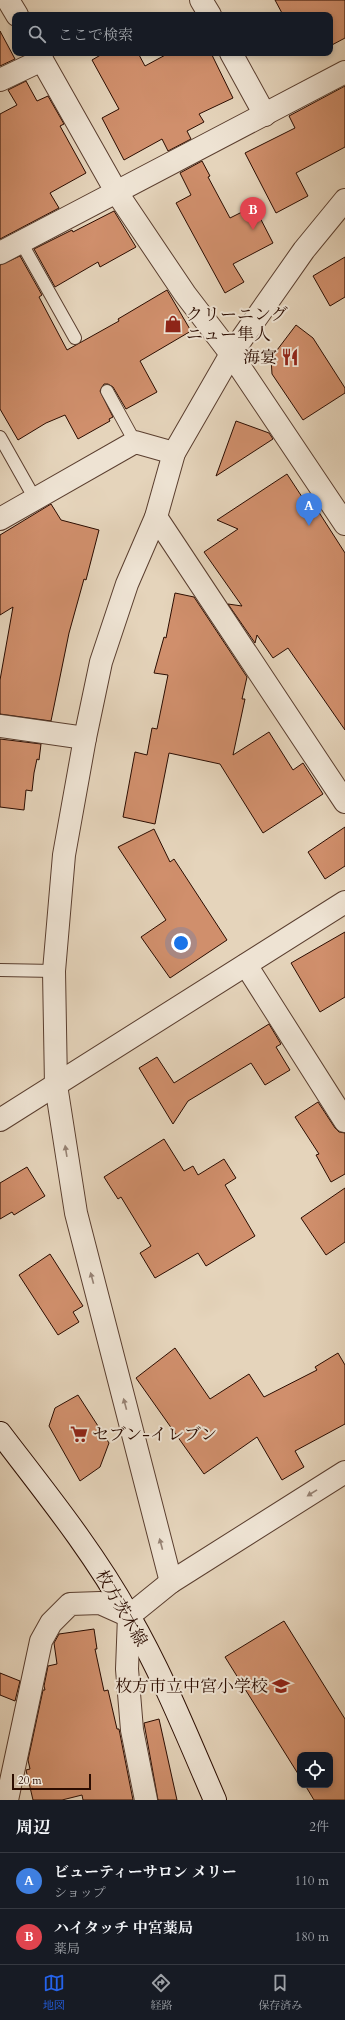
<!DOCTYPE html>
<html lang="ja">
<meta charset="utf-8">
<style>
:root{--surface:#171b24;--page:#20242c;--text:#f1f3f6;--muted:#9ea1a6;--line:#363941;--accent:#2563eb}
body{margin:0;font-family:Cardo,"Noto Serif JP",serif;background:var(--page);color:var(--text)}
.controls{position:absolute;right:12px;bottom:12px;display:grid;overflow:hidden;border-radius:8px;box-shadow:0 2px 6px #0003}
.controls button{width:36px;height:36px;display:grid;place-items:center;padding:0;border:0;border-bottom:1px solid var(--line);background:var(--surface);color:var(--text);font:20px sans-serif}
.scale{position:absolute;left:12px;bottom:10px;width:79px;box-sizing:border-box;padding-left:4px;border:2px solid #2b0c00;border-top:0;font-size:11px;line-height:14px;white-space:nowrap;color:#2b0c00;-webkit-text-stroke:3px #eee3d3;paint-order:stroke}
.you{position:absolute;left:181px;top:943px;width:14px;height:14px;margin:-10px;border:3px solid #fff;border-radius:50%;background:#1a73e8;box-shadow:0 0 0 6px #1a73e833}
.badge{display:grid;place-items:center;width:26px;height:26px;border-radius:50%;background:var(--accent);color:#fff;font-size:13px;font-weight:700}
.pin{position:absolute;translate:-50% -33px;filter:drop-shadow(0 1px 2px #0008)}
.pin::after{content:'';position:absolute;top:21px;width:14px;height:12px;background:inherit;clip-path:polygon(0 0,100% 0,50% 100%)}
.list{margin:0;padding:0;list-style:none}
h2{display:flex;justify-content:space-between;align-items:center;height:52px;margin:0;padding:0 16px;font-size:17px}
h2 small{font-size:13px;font-weight:400;color:var(--muted)}
.list li{display:grid;grid-template-columns:26px 1fr auto;gap:12px;align-items:center;box-sizing:border-box;height:56px;padding:0 16px;border-top:1px solid var(--line)}
.list b{display:block;font-size:15px;white-space:nowrap}
.list p{margin:0;font-size:13px;white-space:nowrap;color:var(--muted)}
.list em{font-size:13px;font-style:normal;color:var(--muted)}
.icon{flex:none;width:22px;height:22px;fill:none;stroke:currentColor;stroke-width:2;stroke-linecap:round;stroke-linejoin:round}
.map{position:relative;flex:none;width:345px;height:1800px;overflow:hidden}
.search{position:absolute;background:var(--surface);box-shadow:0 2px 6px #0003;left:12px;right:12px;top:12px;height:44px;display:flex;align-items:center;gap:10px;box-sizing:border-box;padding:0 14px;border-radius:8px;color:var(--muted);font-size:15px}
.sheet{height:164px;background:var(--surface)}
nav{display:flex;justify-content:space-around;align-items:center;box-sizing:border-box;height:56px;border-top:1px solid var(--line);background:var(--surface);font-size:11px;color:var(--muted)}
nav a{display:grid;justify-items:center;gap:2px}
nav .on{color:var(--accent)}
.map>svg:first-child{display:block}
</style>
<div class="map">
<svg width="345" height="1800" viewBox="0 0 345 1800">
<rect width="100%" height="100%" fill="#e5d4bb"/>
<filter id="stains"><feTurbulence type="fractalNoise" baseFrequency=".005" numOctaves="4"/><feColorMatrix values="0 0 0 0 .2 0 0 0 0 .09 0 0 0 0 .02 0 0 0 .5 -.17"/></filter>
<radialGradient id="worn" r=".72"><stop offset=".6" stop-color="#630" stop-opacity="0"/><stop offset="1" stop-color="#630" stop-opacity=".3"/></radialGradient>
<g fill="#d08f6c" stroke="#2b0c00">
<path d="M275,0H345V38L330,46V15H283Z"/>
<path d="M0,31L15,59L0,66Z"/>
<path d="M104,53H138L145,66L169,53H211L233,98L199,114L204,122L187,131L191,139L168,151L162,139L124,160L102,118L119,109L92,60Z"/>
<path d="M26,81L37,101L48,96L64,124L60,126L86,173L50,193L59,208L0,239V114L17,105L8,90Z"/>
<path d="M345,86V147L296,173L308,196L276,213L245,153L295,128L289,116Z"/>
<path d="M202,161L210,176L208,177L230,218L254,206L273,243L233,264L244,282L225,293L176,203L191,195L180,173Z"/>
<path d="M114,211L136,247L100,267L98,262L55,287L34,249L72,230L73,232Z"/>
<path d="M20,256L42,295L39,297L67,350L119,321L118,319L167,290L191,331L140,361L157,392L126,409L113,387L108,384H104L100,391L113,417L109,419L110,421L78,439L65,415L46,423L18,440L0,409V265Z"/>
<path d="M345,257V297L330,306L313,276Z"/>
<path d="M296,325L313,338L345,388V393L303,420L272,374L271,358Z"/>
<path d="M236,421L269,433L273,439L216,476Z"/>
<path d="M287,474L308,506L313,503L345,553V730L288,648L273,658L257,635L255,643L228,604L242,606L204,552L238,529L217,520Z"/>
<path d="M51,504L61,520L99,530L86,580L84,579L69,633L51,721L0,714V680L13,607L0,615V535Z"/>
<path d="M175,593L194,597L247,677L242,699H245L233,755L269,732L293,770L303,763L323,794L263,833L220,764L169,753L155,824L123,817L135,752L147,755L152,728L157,729L168,675L154,673L164,637L166,638Z"/>
<path d="M0,739L41,744L39,760L37,759L34,773L32,791L26,790L24,810L0,807Z"/>
<path d="M345,827V866L325,879L308,852Z"/>
<path d="M154,829L170,862L174,859L227,940L170,978L141,937L166,920L118,847Z"/>
<path d="M345,932V997L320,1012L291,963Z"/>
<path d="M269,1024L281,1044L276,1047L290,1070L265,1085L251,1063L188,1101L173,1124L139,1068L157,1057L174,1083Z"/>
<path d="M318,1102L335,1128L339,1132L345,1133V1174L331,1182L316,1155L319,1154L295,1117Z"/>
<path d="M164,1139L184,1171L193,1166L198,1175L224,1159L236,1178L225,1185L255,1236L206,1266L198,1253L155,1278L140,1253L151,1246L121,1197L118,1199L104,1177Z"/>
<path d="M27,1167L45,1196L14,1215L12,1212L0,1219V1183Z"/>
<path d="M345,1188V1242L326,1255L301,1218Z"/>
<path d="M50,1254L83,1306L73,1312L79,1322L58,1335L19,1275Z"/>
<path d="M175,1348L210,1399L249,1374L264,1397L317,1370L315,1367L338,1353L345,1365V1424L295,1451L304,1467L282,1480L257,1437L204,1474L136,1378Z"/>
<path d="M78,1395L109,1443L100,1467L80,1481L49,1426L55,1408Z"/>
<path d="M284,1621L345,1719V1800H314L305,1785H330V1755H300V1777L225,1657Z"/>
<path d="M94,1629L97,1649H95L104,1691L108,1690L117,1729H119L133,1800H83L82,1795L62,1800H33L26,1770L30,1769L28,1760L43,1690H45L44,1686L48,1666L57,1664L54,1643L59,1634Z"/>
<path d="M0,1673L20,1681L15,1701L0,1695Z"/>
<path d="M159,1719L177,1800H158L144,1723Z"/>
</g>
<g fill="none" stroke-linecap="round" stroke-linejoin="round">
<g stroke="#5a3e2f" stroke-width="14">
<g id="service">
<path d="M21,242L75,338"/>
<path d="M107,391L135,442"/>
<path d="M0,437L35,499"/>
<path d="M0,970L54,971"/>
</g>
</g>
<g stroke="#5a3e2f" stroke-width="24">
<g id="minor">
<path d="M8,0L17,15"/>
<path d="M201,0L210,15"/>
<path d="M38,53L117,193L185,294L231,354L345,524"/>
<path d="M231,53L265,115"/>
<path d="M0,80L42,60"/>
<path d="M0,253L345,72"/>
<path d="M156,517L345,802"/>
<path d="M0,519L135,442L174,453"/>
<path d="M0,726L85,738"/>
<path d="M246,965L345,1121"/>
<path d="M56,1085L76,1213L171,1582L345,1472"/>
<path d="M7,1800L41,1641L51,1623L70,1604L100,1603L129,1616"/>
</g>
</g>
<g stroke="#5a3e2f" stroke-width="24">
<g id="tertiary">
<path d="M56,1085L54,971L64,855L85,738L101,662L127,584L156,517L174,453L231,354L304,250L345,200"/>
<path d="M0,1120L345,902"/>
<path d="M146,1800L132,1730L127,1669L129,1616L171,1582"/>
</g>
</g>
<g stroke="#2b0c00" stroke-width="24">
<path id="secondary" d="M0,1433C45,1492 93,1551 129,1616C163,1675 188,1738 215,1800"/>
</g>
<use href="#service" stroke="#eee3d3" stroke-width="12"/>
<use href="#minor" stroke="#eee3d3" stroke-width="22"/>
<use href="#tertiary" stroke="#eee3d3" stroke-width="22"/>
<use href="#secondary" stroke="#eee3d3" stroke-width="22"/>
</g>
<defs><path id="oneway-solid" d="M-6-.8H1V-3.2L6.5 0L1 3.2V.8H-6Z"/></defs>
<g fill="#968274">
<use href="#oneway-solid" transform="translate(66 1151) rotate(-99)"/>
<use href="#oneway-solid" transform="translate(92 1278) rotate(-105)"/>
<use href="#oneway-solid" transform="translate(125 1404) rotate(-105)"/>
<use href="#oneway-solid" transform="translate(312 1493) rotate(148)"/>
<use href="#oneway-solid" transform="translate(161 1544) rotate(-105)"/>
</g>
<defs>
<g id="shop-bare" transform="scale(1.38)"><path d="M-5-2.5h2.3a2.7 3.5 0 0 1 5.4 0H5L5.5 6h-11ZM-1.5-2.5h3a1.5 2.3 0 0 0-3 0Z" fill="#8f2418" stroke="#eee3d3" stroke-width="2.5" paint-order="stroke"/></g>
<g id="restaurant-bare" transform="scale(1.38)"><path d="M-5-6h1v4h1v-4h1v4h1v-4h1v5L-1.5 .5V6h-2V.5L-5-1ZM5-6V6H3V1.5H1.5Q1.5-4 5-6Z" fill="#8f2418" stroke="#eee3d3" stroke-width="2.5" paint-order="stroke"/></g>
<g id="supermarket-bare" transform="scale(1.38)"><path d="M-6-5.5h2.5l.6 2H6L4.5 2H-2.5L-4.4-4H-6ZM-1.5 3.2a1.3 1.3 0 1 0 .1 0ZM3 3.2a1.3 1.3 0 1 0 .1 0Z" fill="#8f2418" stroke="#eee3d3" stroke-width="2.5" paint-order="stroke"/></g>
<g id="school-bare" transform="scale(1.38)"><path d="M0-5L7-2L0 1L-7-2ZM-4 1L0 2.5L4 1V4Q0 6-4 4Z" fill="#8f2418" stroke="#eee3d3" stroke-width="2.5" paint-order="stroke"/></g>
</defs>
<g fill-rule="evenodd">
<use href="#shop-bare" x="173" y="324"/>
<use href="#restaurant-bare" x="290" y="357"/>
<use href="#supermarket-bare" x="79" y="1434"/>
<use href="#school-bare" x="281" y="1686"/>
</g>
<g text-anchor="middle" stroke-width="4" stroke-linejoin="round" paint-order="stroke">
<g font-size="17" fill="#2b0c00" stroke="#eee3d3" text-anchor="start">
<text x="186" y="320">クリーニング<tspan x="186" dy="20">ニュー隼人</tspan></text>
<text x="277" y="363" text-anchor="end">海宴</text>
<text x="92" y="1440">セブン-イレブン</text>
<text x="268" y="1692" text-anchor="end">枚方市立中宮小学校</text>
</g>
<g font-size="17" fill="#2b0c00" stroke="#eee3d3">
<text transform="translate(122 1608) rotate(60)" y="6">枚方茨木線</text>
</g>
</g>
<rect width="100%" height="100%" filter="url(#stains)"/>
<rect width="100%" height="100%" fill="url(#worn)"/>
</svg>
<div class="controls">
<button><svg class="icon" aria-label="locate" viewBox="0 0 24 24"><circle cx="12" cy="12" r="6"/><path d="M12 2v4M12 18v4M2 12h4M18 12h4"/></svg></button>
</div>
<div class="scale">20 m</div>
<div class="you"></div>
<div class="pin badge" style="left:309px;top:526px;background:#3f7fe0">A</div>
<div class="pin badge" style="left:253px;top:230px;background:#e0444e">B</div>
<div class="search"><svg class="icon" aria-label="search" viewBox="0 0 24 24"><circle cx="10" cy="10" r="6"/><path d="M15 15l6 6"/></svg>ここで検索</div>
</div>
<section class="sheet">
<h2>周辺<small>2件</small></h2>
<ul class="list">
<li><span class="badge" style="background:#3f7fe0">A</span><div><b>ビューティーサロン メリー</b><p>ショップ</p></div><em>110 m</em></li>
<li><span class="badge" style="background:#e0444e">B</span><div><b>ハイタッチ 中宮薬局</b><p>薬局</p></div><em>180 m</em></li>
</ul>
</section>
<nav>
<a class="on"><svg class="icon" aria-label="map" viewBox="0 0 24 24"><path d="M3 6l6-2 6 2 6-2v14l-6 2-6-2-6 2zM9 4v14M15 6v14"/></svg>地図</a>
<a><svg class="icon" aria-label="directions" viewBox="0 0 24 24"><path d="M12 3l9 9-9 9-9-9zM9 14v-3h6M13 9l2 2-2 2"/></svg>経路</a>
<a><svg class="icon" aria-label="saved" viewBox="0 0 24 24"><path d="M7 4h10v16l-5-4-5 4z"/></svg>保存済み</a>
</nav>
